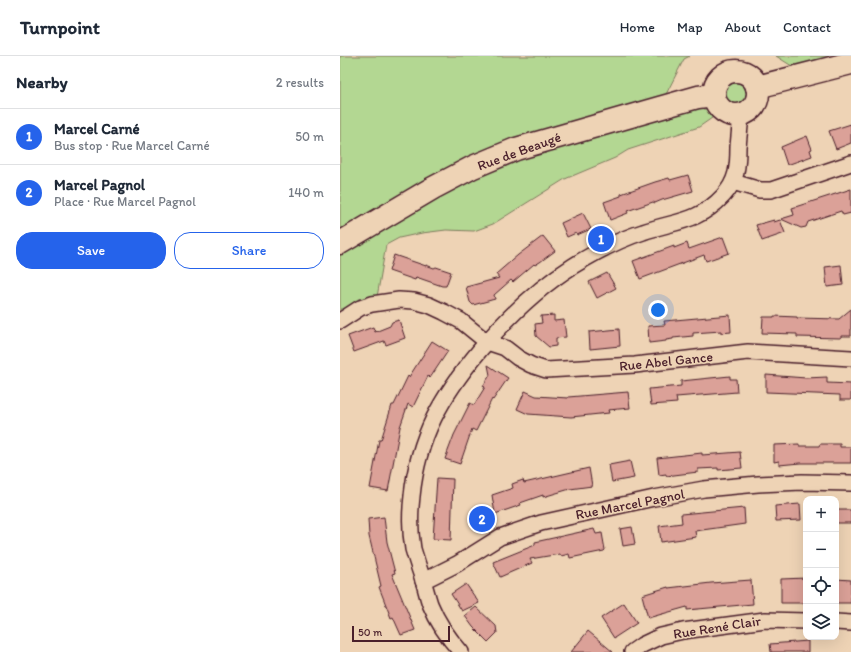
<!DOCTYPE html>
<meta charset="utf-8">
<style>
:root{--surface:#fff;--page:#f2f2f3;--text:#1f2937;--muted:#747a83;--line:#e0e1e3;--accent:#2563eb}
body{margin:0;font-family:Itim,sans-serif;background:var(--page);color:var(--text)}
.controls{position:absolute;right:12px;bottom:12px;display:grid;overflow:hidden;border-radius:8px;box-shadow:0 4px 16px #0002}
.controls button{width:36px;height:36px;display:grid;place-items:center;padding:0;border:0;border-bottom:1px solid var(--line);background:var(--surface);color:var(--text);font:20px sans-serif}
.scale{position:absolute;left:12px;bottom:10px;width:98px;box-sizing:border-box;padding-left:4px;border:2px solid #4a1f2b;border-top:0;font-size:11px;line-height:14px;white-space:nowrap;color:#4a1f2b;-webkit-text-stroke:3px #eed3b5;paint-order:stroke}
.you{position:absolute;left:318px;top:254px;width:14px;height:14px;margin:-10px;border:3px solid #fff;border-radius:50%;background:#1a73e8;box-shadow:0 0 0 6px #1a73e833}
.badge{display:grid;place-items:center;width:26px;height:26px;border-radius:50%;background:var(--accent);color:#fff;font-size:13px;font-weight:700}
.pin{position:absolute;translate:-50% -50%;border:2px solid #fff;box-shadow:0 1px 4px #0006}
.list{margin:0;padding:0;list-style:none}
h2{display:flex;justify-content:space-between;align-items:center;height:52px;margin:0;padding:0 16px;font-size:17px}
h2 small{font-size:13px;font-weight:400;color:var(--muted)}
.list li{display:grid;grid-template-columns:26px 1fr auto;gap:12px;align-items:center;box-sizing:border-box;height:56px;padding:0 16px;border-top:1px solid var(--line)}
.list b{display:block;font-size:15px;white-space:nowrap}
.list p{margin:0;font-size:13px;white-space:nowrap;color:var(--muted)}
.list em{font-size:13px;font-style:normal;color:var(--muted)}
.actions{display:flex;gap:8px;padding:12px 16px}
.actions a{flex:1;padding:9px 0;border:1px solid var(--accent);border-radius:16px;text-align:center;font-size:14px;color:var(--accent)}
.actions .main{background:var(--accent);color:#fff}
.icon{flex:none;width:22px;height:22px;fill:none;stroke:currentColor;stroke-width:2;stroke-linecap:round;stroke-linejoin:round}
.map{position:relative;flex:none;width:511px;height:596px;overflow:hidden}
header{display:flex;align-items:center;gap:24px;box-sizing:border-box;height:56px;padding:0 20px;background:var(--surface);border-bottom:1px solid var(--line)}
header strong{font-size:19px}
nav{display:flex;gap:22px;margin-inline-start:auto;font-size:14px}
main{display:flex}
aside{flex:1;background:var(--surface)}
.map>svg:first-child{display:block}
</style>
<header>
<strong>Turnpoint</strong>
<nav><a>Home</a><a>Map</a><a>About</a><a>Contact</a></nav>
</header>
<main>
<aside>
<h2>Nearby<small>2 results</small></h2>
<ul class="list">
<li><span class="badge">1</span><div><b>Marcel Carné</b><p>Bus stop · Rue Marcel Carné</p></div><em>50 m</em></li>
<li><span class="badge">2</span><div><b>Marcel Pagnol</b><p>Place · Rue Marcel Pagnol</p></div><em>140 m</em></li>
</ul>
<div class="actions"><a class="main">Save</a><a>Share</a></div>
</aside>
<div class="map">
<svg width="511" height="596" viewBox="0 0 511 596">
<rect width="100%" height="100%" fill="#eed3b5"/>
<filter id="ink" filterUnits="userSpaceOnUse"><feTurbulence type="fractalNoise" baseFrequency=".025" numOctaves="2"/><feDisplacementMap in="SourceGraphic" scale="8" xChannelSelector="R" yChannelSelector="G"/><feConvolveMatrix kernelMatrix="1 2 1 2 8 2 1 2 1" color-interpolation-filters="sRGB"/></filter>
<g filter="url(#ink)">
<g fill="#b3d792" stroke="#7e7b5e">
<path d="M0,0H350L344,3L319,52L351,43L364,53L382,55L359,71L288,94L275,102L225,123L153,168L134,175L106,174L82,177L59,182L46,189L36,247L0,265Z"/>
<path d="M436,0H511L466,19Z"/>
<circle cx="396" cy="37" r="17"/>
</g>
<g fill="#dba198" stroke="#4a1f2b">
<path d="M511,68V87L496,93L489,75Z"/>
<path d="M467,80L472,93L470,94L472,100L447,109L441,91Z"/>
<path d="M348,119L353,135L322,144L315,147L313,146L287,155L288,157L270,164L264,146L281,140V138L315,126L329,122L330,124Z"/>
<path d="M511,133V157L503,159L501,155L468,166L466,171L461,172L441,163L454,159L452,152Z"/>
<path d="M243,157L251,173L237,179L236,177L227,181L221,167Z"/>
<path d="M434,164V166L440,164L445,177L422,185L416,169Z"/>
<path d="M203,180L215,195L200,206L195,209L194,208L173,226L171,224L154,239L155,243L133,249L130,246L126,231L159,222L156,218L178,199Z"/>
<path d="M383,181L389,197L366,205L364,199L300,223L293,205L334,190V192L347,187L349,193Z"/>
<path d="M54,199L86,210V209L94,212L96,211L111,216L106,230H102L76,221L75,224L49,215Z"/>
<path d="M501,209L503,229L487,231L485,211Z"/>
<path d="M267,217L276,232L257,242L249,226Z"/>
<path d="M511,253V280H501V282L457,281V278L422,277L423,261H434V260L457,261V262L499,263Z"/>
<path d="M214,259V265L224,264L226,281L216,282V290L209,291L196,280L195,268L202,267L201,260Z"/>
<path d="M390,259L391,276L381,277V275L353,277V280L333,282V283L326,284V285L309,287L308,270L325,269L324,265Z"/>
<path d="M59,264L65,282L46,289L44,285L14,296L8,280L33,271L35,276L50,270L52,266Z"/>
<path d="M279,273L280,290L250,293L249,276Z"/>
<path d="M92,285L108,295L90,322L88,320L73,351L68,348L60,371L48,435L30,432L39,384H41L52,349H54L68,320L69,321Z"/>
<path d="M148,309L168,322L153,344L152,343L136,375L132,373L120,408L105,403L114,379L130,347L134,349L145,331L143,330L150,319Z"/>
<path d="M426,319L466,322L487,321V327L511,328V344H500V339L426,336Z"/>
<path d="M390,320V323H396L397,336L336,341L337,347L311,349L309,333L341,330V325Z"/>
<path d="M185,335L196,340L228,342V341L288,336L290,352L268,354L269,357L231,361L188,358L177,353Z"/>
<path d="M459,388V390H479L480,388H500V391H511V407H460L439,409V405L434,406V389Z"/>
<path d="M400,396L402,412L378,414V412L358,413V416L326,420V418L319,419L317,402L362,397V399Z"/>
<path d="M290,405L294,422L272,426L269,409Z"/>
<path d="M249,412L252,430L230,433L203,441V439L180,447L181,449L155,458L152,439L173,432L172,428L183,424L184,427Z"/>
<path d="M97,422L113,423L111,484L93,483Z"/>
<path d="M460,448L461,464L436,465L435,450Z"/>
<path d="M404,452L405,468L355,475L356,481L321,486L319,470L342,467L341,458Z"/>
<rect x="496" y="454" width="15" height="13"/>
<path d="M44,461L47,486L55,517L52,518L75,574L61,579L53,561L51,562L39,531L41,530L29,480L28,463Z"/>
<path d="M292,471L295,488L283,490L280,473Z"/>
<path d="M254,473L256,478L262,477L265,494L264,495L230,502L229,498L221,500L220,498L190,503L192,507L160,521L153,506L195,489V486Z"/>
<path d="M466,522V547H441V523Z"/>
<path d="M496,523L511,524V547H496Z"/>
<path d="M411,524L413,548L347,554V551L308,562L302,539L328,531V532L371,527Z"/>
<path d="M126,528L139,547L122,555L111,538Z"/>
<path d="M284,547L297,567L274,582L261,562Z"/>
<path d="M136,551L156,570L157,577L148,586L133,571L125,560Z"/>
<path d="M248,575L273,596H231Z"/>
<path d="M468,585V596H431L430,588Z"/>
</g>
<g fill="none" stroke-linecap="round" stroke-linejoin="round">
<g stroke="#4a1f2b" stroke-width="18">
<g id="street">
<path d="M393,126L420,134H431L511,107"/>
<path d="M0,265L20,252L32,248L59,244L74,245L89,249L104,256L121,265L147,286L165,292L178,302L191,309L206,314L295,309L408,296L511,302"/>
<path d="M83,525L117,508L160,481L201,467L314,442L364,433L418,428L462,426L511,427"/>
<path d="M496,566L511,567"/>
<path d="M121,596C109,583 97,565 90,548C87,539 85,530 82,521C79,512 76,503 73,493C70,476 70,457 72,440C78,380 102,340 140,294C166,263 198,232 233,210C254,197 278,184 303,176C334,165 358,167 383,140C397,125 398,111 398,91C399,80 400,70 401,59"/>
<path d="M292,596L302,589L321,580L343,575L425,564L466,565"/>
</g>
</g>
<g stroke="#4a1f2b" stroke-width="25">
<g id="secondary">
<circle cx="396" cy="37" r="22"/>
<path d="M417,31L511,7"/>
<path d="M0,187L93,132L133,111L176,93L319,52L358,41L374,39"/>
</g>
</g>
<use href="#street" stroke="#eed3b5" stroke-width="15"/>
<use href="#secondary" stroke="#eed3b5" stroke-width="22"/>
</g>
</g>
<g text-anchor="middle" stroke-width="3" stroke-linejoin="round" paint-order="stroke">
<g font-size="14" fill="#4a1f2b" stroke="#eed3b5">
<text transform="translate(179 95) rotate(-20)" y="5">Rue de Beaugé</text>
<text transform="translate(326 305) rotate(-6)" y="5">Rue Abel Gance</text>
<text transform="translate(290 448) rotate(-11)" y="5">Rue Marcel Pagnol</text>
<text transform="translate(377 571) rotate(-9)" y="5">Rue René Clair</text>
</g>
</g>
</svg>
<div class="controls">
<button>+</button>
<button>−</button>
<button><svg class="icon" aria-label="locate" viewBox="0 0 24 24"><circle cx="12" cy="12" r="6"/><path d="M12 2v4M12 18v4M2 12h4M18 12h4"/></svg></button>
<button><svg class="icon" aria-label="layers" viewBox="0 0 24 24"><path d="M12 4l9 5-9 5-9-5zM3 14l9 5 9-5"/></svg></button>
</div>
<div class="scale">50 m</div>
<div class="you"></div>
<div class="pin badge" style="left:261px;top:183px">1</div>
<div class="pin badge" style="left:142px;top:463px">2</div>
</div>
</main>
